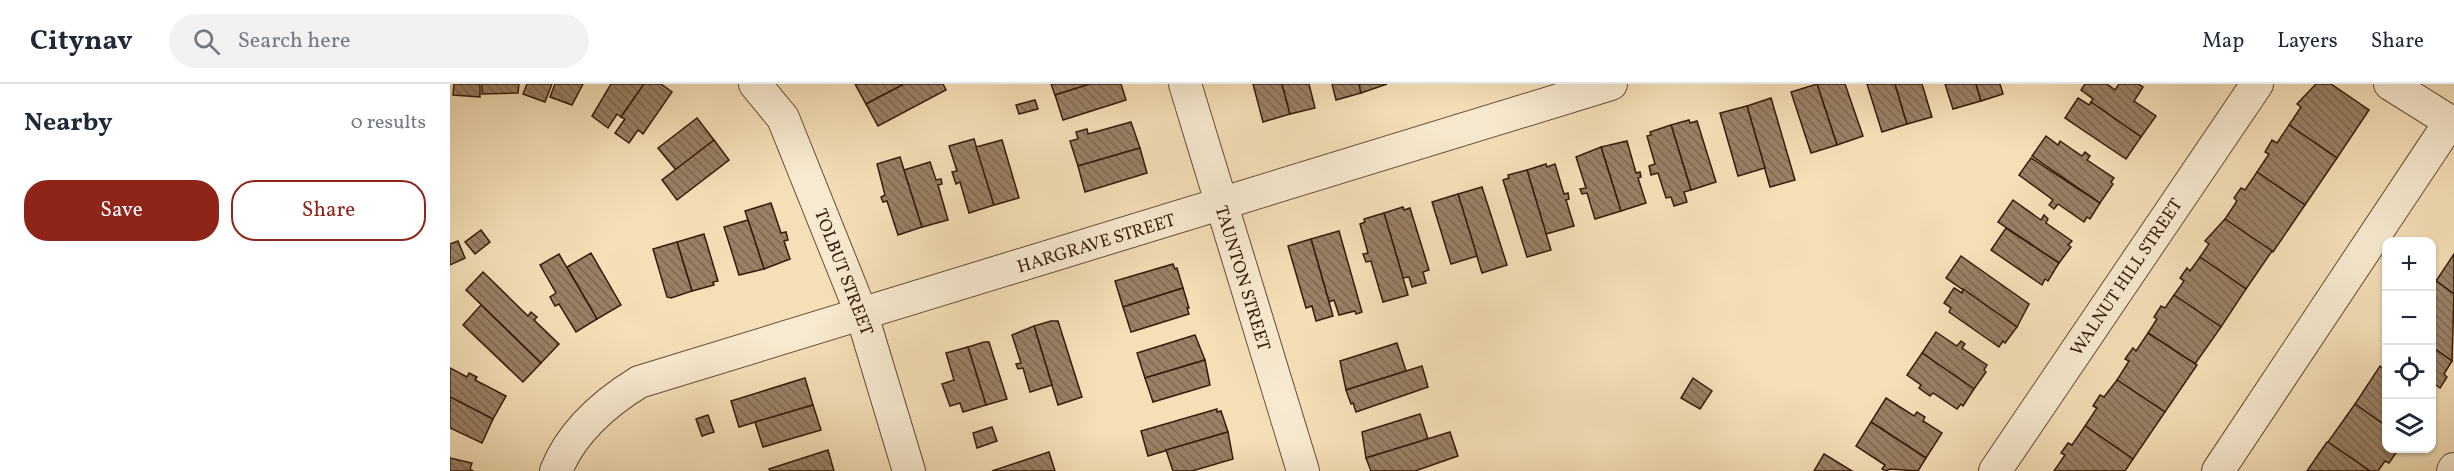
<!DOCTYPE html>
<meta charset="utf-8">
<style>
:root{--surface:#fff;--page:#f2f2f3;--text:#1f2937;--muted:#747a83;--line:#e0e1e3;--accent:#8f2418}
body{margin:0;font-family:Vollkorn,serif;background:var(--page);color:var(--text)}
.controls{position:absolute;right:18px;bottom:18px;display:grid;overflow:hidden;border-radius:12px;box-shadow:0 2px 4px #0004}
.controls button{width:54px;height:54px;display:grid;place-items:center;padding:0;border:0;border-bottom:2px solid var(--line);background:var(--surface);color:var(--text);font:30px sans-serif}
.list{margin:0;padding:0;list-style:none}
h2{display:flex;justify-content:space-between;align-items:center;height:78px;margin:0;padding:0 24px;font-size:26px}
h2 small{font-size:20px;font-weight:400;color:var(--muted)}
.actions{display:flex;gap:12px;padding:18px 24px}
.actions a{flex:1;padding:14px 0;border:2px solid var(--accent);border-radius:24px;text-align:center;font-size:21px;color:var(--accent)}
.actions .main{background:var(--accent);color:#fff}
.icon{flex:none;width:33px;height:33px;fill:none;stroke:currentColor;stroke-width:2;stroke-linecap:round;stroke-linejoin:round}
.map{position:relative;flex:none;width:2004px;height:387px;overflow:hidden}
header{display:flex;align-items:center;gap:36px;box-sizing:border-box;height:84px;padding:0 30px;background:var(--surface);border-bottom:2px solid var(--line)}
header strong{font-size:28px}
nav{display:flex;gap:33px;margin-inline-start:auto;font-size:21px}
.search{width:420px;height:54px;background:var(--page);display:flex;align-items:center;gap:15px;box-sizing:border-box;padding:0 21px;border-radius:33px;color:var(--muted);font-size:22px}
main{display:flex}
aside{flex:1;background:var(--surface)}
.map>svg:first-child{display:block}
</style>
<header>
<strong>Citynav</strong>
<div class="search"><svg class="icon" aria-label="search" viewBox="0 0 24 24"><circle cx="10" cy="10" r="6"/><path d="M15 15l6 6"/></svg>Search here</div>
<nav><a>Map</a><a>Layers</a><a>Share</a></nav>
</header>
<main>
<aside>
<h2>Nearby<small>0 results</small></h2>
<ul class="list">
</ul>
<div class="actions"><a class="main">Save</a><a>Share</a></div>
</aside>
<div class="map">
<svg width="2004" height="387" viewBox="0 0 2004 387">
<defs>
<pattern id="building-back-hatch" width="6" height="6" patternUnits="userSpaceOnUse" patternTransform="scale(1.5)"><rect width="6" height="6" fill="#998165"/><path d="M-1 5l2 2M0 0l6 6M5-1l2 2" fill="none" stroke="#7e6952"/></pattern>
</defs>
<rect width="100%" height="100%" fill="#f4dfb7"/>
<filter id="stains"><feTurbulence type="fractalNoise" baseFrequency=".00333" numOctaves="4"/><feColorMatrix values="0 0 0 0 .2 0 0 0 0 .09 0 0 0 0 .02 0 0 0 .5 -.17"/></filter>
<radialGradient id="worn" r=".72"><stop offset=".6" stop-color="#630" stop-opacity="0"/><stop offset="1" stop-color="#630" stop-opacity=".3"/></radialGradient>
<g fill="url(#building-back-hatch)" stroke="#361b0c" stroke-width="1.5">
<path d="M4,0H30V13L3,11Z"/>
<path d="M32,0H69L68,9L32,10Z"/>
<path d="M77,0H102L95,18L73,10Z"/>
<path d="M105,0H133L122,21L100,13Z"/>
<path d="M161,0H194L171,33L167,30L158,44L142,32Z"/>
<path d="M194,0H211L222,8L193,50L188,46L179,59L165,49L175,35L171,33Z"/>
<path d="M405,0H454L416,20Z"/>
<path d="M454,0H493L496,6L428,42L416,20Z"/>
<path d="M601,0H640L605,11Z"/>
<path d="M640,0H671L676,16L613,36L605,11Z"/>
<path d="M803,0H832L840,30L813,38Z"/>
<path d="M832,0H859L865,24L840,30Z"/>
<path d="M882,0H909L911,9L886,16Z"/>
<path d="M909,0H937L911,9Z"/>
<path d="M1367,0H1395L1413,52L1387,61Z"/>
<path d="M1367,0L1387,61L1361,69L1341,8Z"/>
<path d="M1417,0H1445L1457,40L1432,48Z"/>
<path d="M1445,0H1472L1482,33L1457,40Z"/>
<path d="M1495,0H1526L1531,17L1503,25Z"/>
<path d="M1526,0H1550L1553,10L1531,17Z"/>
<path d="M1635,0H1657L1665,6L1669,0H1688L1693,3L1684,17L1706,32L1691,53L1641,18L1643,15L1631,6Z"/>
<path d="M1866,0H1881L1919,26L1887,74L1839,41L1851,23L1847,20Z"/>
<path d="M1321,14L1345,96L1320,103L1297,22Z"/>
<path d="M1628,14L1639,21L1641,18L1691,53L1676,75L1615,34Z"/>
<path d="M585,16L588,25L569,30L566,21Z"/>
<path d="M1297,22L1315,84L1288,92L1270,29Z"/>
<path d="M247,34L264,56L226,86L208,64Z"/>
<path d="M1239,36L1240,39L1247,37L1266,98L1241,106L1221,41Z"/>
<path d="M681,38L690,64L628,82L620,57L628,55L626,48L637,45L638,50Z"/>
<path d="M1221,41L1241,106L1234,108L1237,118L1224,122L1221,113L1216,114L1208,89L1201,91L1199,82L1205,80L1197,52L1201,51L1200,48Z"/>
<path d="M1839,41L1887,74L1855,121L1807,88L1819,70L1815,68L1822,56L1827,59Z"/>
<path d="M1596,52L1608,61L1610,57L1632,72L1635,68L1640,72L1637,76L1664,94L1661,98L1663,100L1650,119L1582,72Z"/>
<path d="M524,55L544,121L519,129L510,98L506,100L502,88L507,87L499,62Z"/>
<path d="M264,56L279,76L227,116L212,96Z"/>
<path d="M552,56L569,114L544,121L526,63Z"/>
<path d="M1177,57L1186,89L1190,88L1191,93L1188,94L1196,119L1171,127L1151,63Z"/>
<path d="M1151,63L1171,127L1145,135L1137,109L1132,110L1130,105L1136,104L1126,73Z"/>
<path d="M690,64L697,89L635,108L628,82Z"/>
<path d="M450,73L472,143L448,151L437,117L433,118L431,113L435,111L427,80Z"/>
<path d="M1581,74L1650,119L1640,135L1637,133L1634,138L1608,120L1604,125L1599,121L1603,116L1569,91Z"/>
<path d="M480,78L486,96L491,95L492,100L488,101L498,136L472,143L454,86Z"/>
<path d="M1096,80L1097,83L1105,80L1114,110L1118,109L1119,115L1116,116L1124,142L1096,150L1077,86Z"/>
<path d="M1077,86L1101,166L1077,173L1053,96L1059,94L1058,91Z"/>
<path d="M1807,88L1855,121L1823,168L1775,135L1787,117L1784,114L1791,104L1795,106Z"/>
<path d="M1032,103L1057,181L1032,189L1008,110Z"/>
<path d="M1008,110L1027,172L1001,180L982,118Z"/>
<path d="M1563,116L1591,136L1594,131L1598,135L1596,139L1622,157L1618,161L1621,163L1609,179L1548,138Z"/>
<path d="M321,119L331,149L336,148L338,156L334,157L340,175L314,185L295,127Z"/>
<path d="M953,123L954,126L960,124L979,186L973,188L976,199L962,203L959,193L953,194L934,129Z"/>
<path d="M934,129L958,211L933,218L921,177L916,178L913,170L918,169L910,140L915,138L914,135Z"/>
<path d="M1775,135L1822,167L1796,205L1750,173L1759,160L1755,157Z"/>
<path d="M298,136L314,185L289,191L274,143Z"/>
<path d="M1556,144L1609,179L1598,197L1595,195L1592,201L1541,166Z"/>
<path d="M31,146L40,158L25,170L15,158Z"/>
<path d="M889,147L912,228L906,230L905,227L889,231L884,216L879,218L861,155Z"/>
<path d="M254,150L268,197L263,198L264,201L242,207L227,158Z"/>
<path d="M861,155L883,232L866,237L862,222L856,224L838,162Z"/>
<path d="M8,157L15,174L0,181V160Z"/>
<path d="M227,158L242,207L221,214L217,213L203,165Z"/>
<path d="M141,169L171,221L147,235L117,183Z"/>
<path d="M109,170L147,235L126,248L109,220L105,222L100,213L106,209L90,181Z"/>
<path d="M2004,170V210L1986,197Z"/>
<path d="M1511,172L1579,220L1567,243L1496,194Z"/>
<path d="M1750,173L1796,205L1771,243L1724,211L1734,197L1730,194L1737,184L1740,187Z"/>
<path d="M723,180L725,185L727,184L733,204L673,223L665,197Z"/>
<path d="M33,188L78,232L81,228L87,233L84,236L109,260L91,279L16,206Z"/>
<path d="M1986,197L2004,210L2002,277L1982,263V203Z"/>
<path d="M733,204L739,224H737L739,230L681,248L673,223Z"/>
<path d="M1504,204L1512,209L1513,205L1567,243L1555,259L1553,257L1549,263L1499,228L1501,224L1494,219Z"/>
<path d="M1724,211L1771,243L1745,280L1698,249L1707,235L1704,233L1711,222L1715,224Z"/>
<path d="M31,221L91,279L73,298L13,241Z"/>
<path d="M601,237H608L632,313L608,321L584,242Z"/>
<path d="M584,242L602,301L580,308L573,284L568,285L566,280L571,279L562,251Z"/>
<path d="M1486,248L1507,262L1511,257L1515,260L1512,264L1537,281L1534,286L1536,288L1524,305L1472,269Z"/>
<path d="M1698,249L1747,281L1715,328L1667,296L1679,277L1675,275L1683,264L1686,267Z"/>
<path d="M745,251L755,276L695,294L687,269Z"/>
<path d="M534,258H539L557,315L536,321L518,263Z"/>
<path d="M947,259L956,287L896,306L890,277Z"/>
<path d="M518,263L536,321L513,328L510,319L500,322L492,300L504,296L496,269Z"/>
<path d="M1982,263L2002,277L1994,290L1997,293L1990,304L1986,301L1982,308Z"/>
<path d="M1472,269L1524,305L1513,322L1511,320L1507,325L1483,309L1480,312L1469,304L1471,301L1457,291Z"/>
<path d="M755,276L760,301L703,318L695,294Z"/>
<path d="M972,282L978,303L906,328L903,319L901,320L896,306Z"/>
<path d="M1930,282L1936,287V342L1905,320Z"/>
<path d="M0,284L17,293L19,289L27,293L25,296L56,312L43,335L0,313Z"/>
<path d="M355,294L363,321L289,343L281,317Z"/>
<path d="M1243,294L1262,307L1250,325L1231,314Z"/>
<path d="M1667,296L1715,328L1683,375L1635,342L1647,324L1643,322L1650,311L1654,313Z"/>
<path d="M0,313L43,335L32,359L0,344Z"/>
<path d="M1436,314L1464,332L1467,328L1475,333L1473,337L1492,349L1476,374L1421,338Z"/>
<path d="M1905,320L1936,342V364H1943L1946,369L1939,379L1935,377L1928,387H1920L1878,358Z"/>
<path d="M363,321L371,346L313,363L305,338Z"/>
<path d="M767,325V328L771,327L778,348L698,372L691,347Z"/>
<path d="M970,330L978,355L916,374L912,348Z"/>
<path d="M258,331L264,348L252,352L246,335Z"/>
<path d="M1421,338L1476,374L1468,387L1440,385L1436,387L1432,385L1435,381L1406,362Z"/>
<path d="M1635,342L1683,375L1675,387H1604L1615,371L1611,369L1618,359L1622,361Z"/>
<path d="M542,343L547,357L527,364L523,349Z"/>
<path d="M778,348L783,375L742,387H723L716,366Z"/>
<path d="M1000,348L1008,372L965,387H921L916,374Z"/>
<path d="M1877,358H1878L1920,387H1857Z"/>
<path d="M378,366L384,387H320L319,385Z"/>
<path d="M599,368L605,387H542Z"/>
<path d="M1374,370L1402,387H1364Z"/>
<path d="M0,374L22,379L20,385L23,387H0Z"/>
</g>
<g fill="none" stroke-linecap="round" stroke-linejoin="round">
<g stroke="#664c37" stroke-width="34">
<g id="minor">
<path d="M305,0L333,34L412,231L459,387"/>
<path d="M735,0L853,387"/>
<path d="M1940,0L2004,40"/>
<path d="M106,387C121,349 155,319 189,298L1161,0"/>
<path d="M1545,387L1807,0"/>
<path d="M1768,387L2000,38"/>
<path d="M2003,387L2004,385"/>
</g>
</g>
<use href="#minor" stroke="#f8ead0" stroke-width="32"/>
</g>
<g text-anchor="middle" stroke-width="6" stroke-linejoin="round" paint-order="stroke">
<g font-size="18" fill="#361b0c" stroke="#f8ead0">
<text transform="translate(646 159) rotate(-17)" y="6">HARGRAVE STREET</text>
<text transform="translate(394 188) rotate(69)" y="6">TOLBUT STREET</text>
<text transform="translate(1676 193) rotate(-56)" y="6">WALNUT HILL STREET</text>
<text transform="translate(793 194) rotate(73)" y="6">TAUNTON STREET</text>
</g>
</g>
<rect width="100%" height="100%" filter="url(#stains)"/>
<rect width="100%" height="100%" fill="url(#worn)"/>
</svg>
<div class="controls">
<button>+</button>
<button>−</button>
<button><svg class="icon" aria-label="locate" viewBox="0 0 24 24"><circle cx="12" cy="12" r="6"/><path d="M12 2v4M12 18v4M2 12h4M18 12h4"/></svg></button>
<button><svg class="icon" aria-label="layers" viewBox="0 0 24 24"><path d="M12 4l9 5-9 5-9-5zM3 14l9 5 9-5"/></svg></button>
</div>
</div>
</main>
